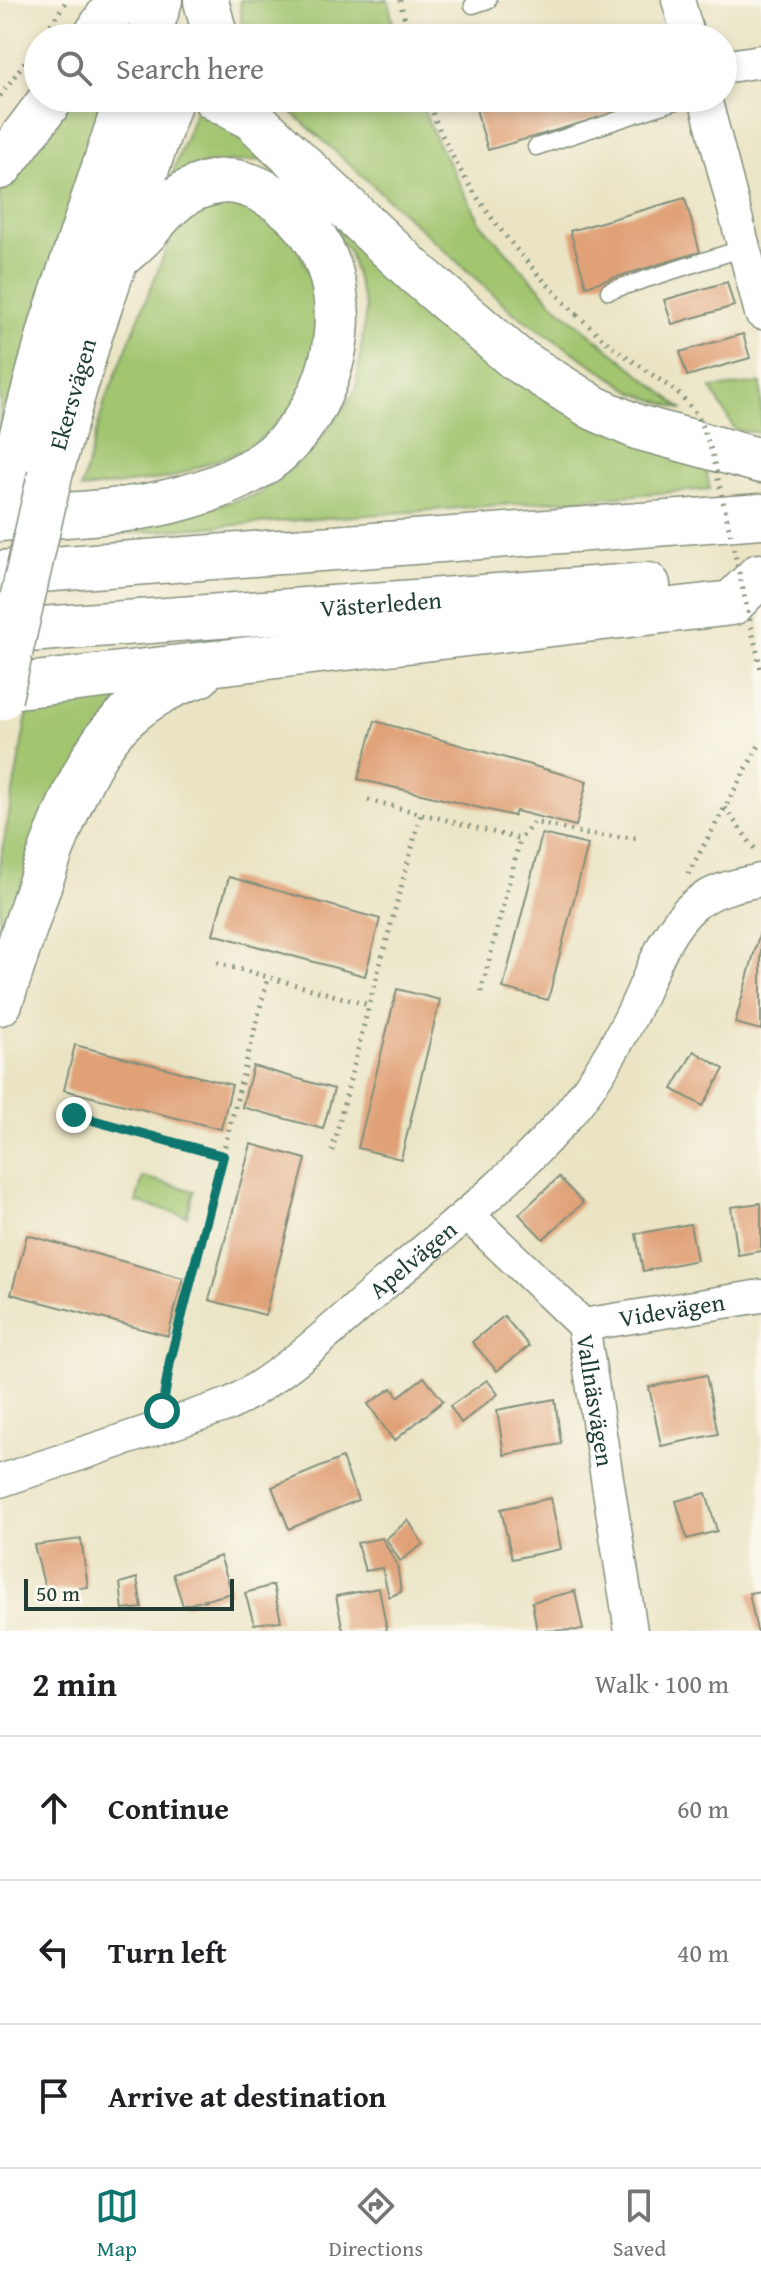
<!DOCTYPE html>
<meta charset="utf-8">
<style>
:root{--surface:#fff;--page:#f6f6f6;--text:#202124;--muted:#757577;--line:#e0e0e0;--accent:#0f766e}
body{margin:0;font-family:"Gentium Book Plus",serif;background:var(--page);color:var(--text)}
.scale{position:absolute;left:24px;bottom:20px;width:210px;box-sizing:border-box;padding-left:8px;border:4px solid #1f3d34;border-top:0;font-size:22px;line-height:28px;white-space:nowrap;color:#1f3d34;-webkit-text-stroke:6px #fbf7ec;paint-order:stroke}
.stop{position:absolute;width:24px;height:24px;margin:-18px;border:6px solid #0f766e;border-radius:50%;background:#fff}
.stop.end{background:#0f766e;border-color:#fff;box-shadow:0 2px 8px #0008}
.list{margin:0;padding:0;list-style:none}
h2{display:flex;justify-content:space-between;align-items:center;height:104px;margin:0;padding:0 32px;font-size:34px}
h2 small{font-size:26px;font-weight:400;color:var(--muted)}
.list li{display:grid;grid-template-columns:52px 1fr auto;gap:24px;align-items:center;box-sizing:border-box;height:144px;padding:0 32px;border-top:2px solid var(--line)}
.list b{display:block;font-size:30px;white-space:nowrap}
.list em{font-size:26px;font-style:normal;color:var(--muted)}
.icon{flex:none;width:44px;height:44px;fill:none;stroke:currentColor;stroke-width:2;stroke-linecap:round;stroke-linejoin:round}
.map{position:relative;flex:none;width:761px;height:1631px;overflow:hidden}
.search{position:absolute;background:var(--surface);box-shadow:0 4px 12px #0003;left:24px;right:24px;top:24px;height:88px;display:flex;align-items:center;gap:20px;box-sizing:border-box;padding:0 28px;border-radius:44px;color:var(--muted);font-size:30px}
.sheet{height:536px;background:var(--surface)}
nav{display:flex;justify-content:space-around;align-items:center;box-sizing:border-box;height:112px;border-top:2px solid var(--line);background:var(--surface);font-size:22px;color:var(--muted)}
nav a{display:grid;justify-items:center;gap:4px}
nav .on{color:var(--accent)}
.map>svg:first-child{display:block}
</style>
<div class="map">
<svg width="761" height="1631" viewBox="0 0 761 1631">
<rect width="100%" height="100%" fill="#fbf7ec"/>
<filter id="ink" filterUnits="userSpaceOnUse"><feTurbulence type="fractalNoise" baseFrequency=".0125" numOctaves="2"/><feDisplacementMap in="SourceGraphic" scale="16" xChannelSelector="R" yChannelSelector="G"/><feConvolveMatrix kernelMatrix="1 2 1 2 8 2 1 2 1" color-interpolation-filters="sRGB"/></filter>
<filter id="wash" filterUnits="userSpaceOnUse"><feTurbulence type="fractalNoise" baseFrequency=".006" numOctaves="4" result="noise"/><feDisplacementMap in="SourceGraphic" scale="32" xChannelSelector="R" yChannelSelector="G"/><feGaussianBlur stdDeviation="1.8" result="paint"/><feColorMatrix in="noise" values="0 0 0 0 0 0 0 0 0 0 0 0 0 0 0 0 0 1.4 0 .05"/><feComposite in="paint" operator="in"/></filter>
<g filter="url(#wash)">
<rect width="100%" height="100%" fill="#eae4c4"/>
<g fill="#a2c56f" stroke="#608152" stroke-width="2">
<path d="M240,0H388L396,38H243Z"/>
<path d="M71,98H111L0,450V194Z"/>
<path d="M276,98H419L436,140L482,225L556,306L684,410L635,393L514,313Z"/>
<path d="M196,110L247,128L451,321L704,460L710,489L103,535L257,495L311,452L356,390L366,309L349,252L307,198L260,160L204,164L169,183Z"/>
<path d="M241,199L290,230L320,297L319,344L294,406L252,447L169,478L81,489L104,404L181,213Z"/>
<path d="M761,383V433L735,430L711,388Z"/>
<path d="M134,689L0,950V863L30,699Z"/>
<path d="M143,1177L194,1191L187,1216L136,1202Z"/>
</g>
<g id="blocks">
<g fill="#e0a177">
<path d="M656,98L657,101L488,150L473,99Z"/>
<path d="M685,198L700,252L586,286L570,231Z"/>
<path d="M727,282L734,306L672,324L664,300Z"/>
<path d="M743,334L750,358L687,376L680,352Z"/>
<path d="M375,721L587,781L576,826L516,811L514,816L358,779Z"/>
<path d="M542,834L588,845L548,1000L503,988Z"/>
<path d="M229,877L380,919L365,976L213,934Z"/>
<path d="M761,928V1030L735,1023Z"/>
<path d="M397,989L440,1000L401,1159L358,1148Z"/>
<path d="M75,1045L232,1085L221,1129L64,1090Z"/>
<path d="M694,1051L724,1069L703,1106L672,1089Z"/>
<path d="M253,1066L334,1089L323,1129L242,1107Z"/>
<path d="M251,1144L306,1159L265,1315L209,1300Z"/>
<path d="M559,1177L583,1203L543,1239L519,1214Z"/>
<path d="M761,1203V1251L738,1255L731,1207Z"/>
<path d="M690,1224L697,1260L643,1271L636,1234Z"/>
<path d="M27,1235L183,1278L168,1336L11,1294Z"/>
<path d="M504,1316L529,1346L497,1371L472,1342Z"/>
<path d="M706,1375L718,1434L661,1446L649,1387Z"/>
<path d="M424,1377L443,1401L394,1441L368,1404L392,1388L398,1397Z"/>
<path d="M487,1380L498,1394L461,1423L450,1406Z"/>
<path d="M555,1399L561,1444L504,1455L497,1410Z"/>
<path d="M342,1458L358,1500L289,1529L272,1487Z"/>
<path d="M706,1493L717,1531L687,1539L676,1501Z"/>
<path d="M551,1498L561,1549L512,1559L501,1509Z"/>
<path d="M408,1520L423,1544L400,1561L386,1539Z"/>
<path d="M382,1538L397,1564L401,1592L389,1597L382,1568L365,1571L357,1543Z"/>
<path d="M81,1539L88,1587L46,1592L34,1545Z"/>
<path d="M220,1556L232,1593L183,1606L173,1574Z"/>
<path d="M137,1578L142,1608L123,1610L120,1583Z"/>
<path d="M273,1585L281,1621L254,1624L245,1593Z"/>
<path d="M379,1588L387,1631H343L336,1596Z"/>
<path d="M575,1591L583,1630L537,1631L532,1602Z"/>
<path d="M761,1591V1631H757L749,1593Z"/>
</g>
</g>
</g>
<g filter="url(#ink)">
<use href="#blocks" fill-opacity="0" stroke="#84907c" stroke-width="2"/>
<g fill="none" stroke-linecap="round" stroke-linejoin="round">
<g stroke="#84907c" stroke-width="19">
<g id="service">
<path d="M473,5L488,0"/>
<path d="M536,147L685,98"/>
<path d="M609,291L744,248"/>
</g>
</g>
<g stroke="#84907c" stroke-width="35">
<g id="minor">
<path d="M678,0L689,38"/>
<path d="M723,67L761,61"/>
<path d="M705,98L761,313"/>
<path id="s1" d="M469,1216L583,1325L631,1631"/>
<path id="s2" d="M583,1325L761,1296"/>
<path id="s3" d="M0,1481L230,1404C288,1373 333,1328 383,1285C444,1233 508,1184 562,1122C589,1091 613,1052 631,1016C649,981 663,931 694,905C714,889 737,885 761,880"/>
</g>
</g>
<g stroke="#84907c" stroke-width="47">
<g id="secondary">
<path d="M148,38L160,0"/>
<path id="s4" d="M50,475L90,335L171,98"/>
<path d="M0,514L52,324L127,98"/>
</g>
</g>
<g stroke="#84907c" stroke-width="47">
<g id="motorway">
<path d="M206,1L216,38"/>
<path d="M94,38L119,0"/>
<path d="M215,98L252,118L415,272L515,358L594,408L637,427L761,461"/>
<path d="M0,167L52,98"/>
<path d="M0,519C87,513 182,514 259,466C345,411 371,265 279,201C261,189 240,178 217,182C185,187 169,204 149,228C140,240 126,250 114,261"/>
<path d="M0,573L761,516"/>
<path id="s5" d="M0,632L648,585"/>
<path d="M0,688L732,603L759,576"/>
<path d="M0,1003C26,930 64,787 112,731C135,705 166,686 199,675"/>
</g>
</g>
<g stroke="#84907c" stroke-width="5" stroke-dasharray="2 6" stroke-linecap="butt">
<path d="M400,0L409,38"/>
<path d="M42,38L67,0"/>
<path d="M0,96L38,44"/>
<path d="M427,98C457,184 515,253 577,315"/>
<path d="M368,800L520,839L534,822L586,834L636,838"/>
<path d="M725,808L757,852"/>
<path d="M688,874L761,742"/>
<path d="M217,963L369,1005L421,814"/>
<path d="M481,992L520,839"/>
<path d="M74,1115L223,1156"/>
<path d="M332,1151L369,1005"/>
<path d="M164,1395L170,1361L268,977"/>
</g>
<use href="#service" stroke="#fff" stroke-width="16"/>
<use href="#minor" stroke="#fff" stroke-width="32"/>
<use href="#secondary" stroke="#fff" stroke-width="44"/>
<use href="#motorway" stroke="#fff" stroke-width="44"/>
<g stroke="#84907c" stroke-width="47" stroke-linecap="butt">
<path id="secondary-bridge" d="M0,698L50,475"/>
</g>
<path stroke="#84907c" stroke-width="5" stroke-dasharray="2 6" stroke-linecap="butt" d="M577,315L610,345L677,392L698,416L712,452L761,670"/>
<use href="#secondary-bridge" stroke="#fff" stroke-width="44"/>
</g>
</g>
<g fill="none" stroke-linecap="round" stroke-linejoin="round" filter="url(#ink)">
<path stroke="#0f766e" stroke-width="10" d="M74,1115L223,1156L170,1361L162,1411"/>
</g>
<g text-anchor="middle" stroke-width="6" stroke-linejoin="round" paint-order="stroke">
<g font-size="24" fill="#1f3d34" stroke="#fbf7ec">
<text dy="8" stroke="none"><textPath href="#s4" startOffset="84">Ekersvägen</textPath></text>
<text dy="8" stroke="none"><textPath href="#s5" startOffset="382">Västerleden</textPath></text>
<text dy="8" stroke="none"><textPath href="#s3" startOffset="476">Apelvägen</textPath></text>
<text dy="8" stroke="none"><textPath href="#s2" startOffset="90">Videvägen</textPath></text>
<text dy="8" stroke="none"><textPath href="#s1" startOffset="234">Vallnäsvägen</textPath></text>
</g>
</g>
</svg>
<div class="scale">50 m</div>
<div class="stop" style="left:162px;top:1411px"></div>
<div class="stop end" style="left:74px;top:1115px"></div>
<div class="search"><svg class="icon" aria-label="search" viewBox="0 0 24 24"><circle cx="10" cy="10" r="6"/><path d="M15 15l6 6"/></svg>Search here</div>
</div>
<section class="sheet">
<h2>2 min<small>Walk · 100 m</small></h2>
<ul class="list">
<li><svg class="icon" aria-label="ahead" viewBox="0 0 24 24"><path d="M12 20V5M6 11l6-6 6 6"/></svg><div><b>Continue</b></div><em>60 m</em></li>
<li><svg class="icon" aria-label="left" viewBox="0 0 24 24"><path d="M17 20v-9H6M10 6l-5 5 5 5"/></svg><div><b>Turn left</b></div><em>40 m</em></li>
<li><svg class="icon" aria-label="arrive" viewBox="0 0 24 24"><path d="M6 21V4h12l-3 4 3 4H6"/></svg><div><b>Arrive at destination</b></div></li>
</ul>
</section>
<nav>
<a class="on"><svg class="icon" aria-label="map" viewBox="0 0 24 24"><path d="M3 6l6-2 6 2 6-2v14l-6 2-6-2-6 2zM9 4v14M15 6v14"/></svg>Map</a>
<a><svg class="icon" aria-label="directions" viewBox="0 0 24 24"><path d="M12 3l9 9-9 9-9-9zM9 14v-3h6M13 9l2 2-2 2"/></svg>Directions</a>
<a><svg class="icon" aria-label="saved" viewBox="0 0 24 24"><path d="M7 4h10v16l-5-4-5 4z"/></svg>Saved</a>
</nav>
